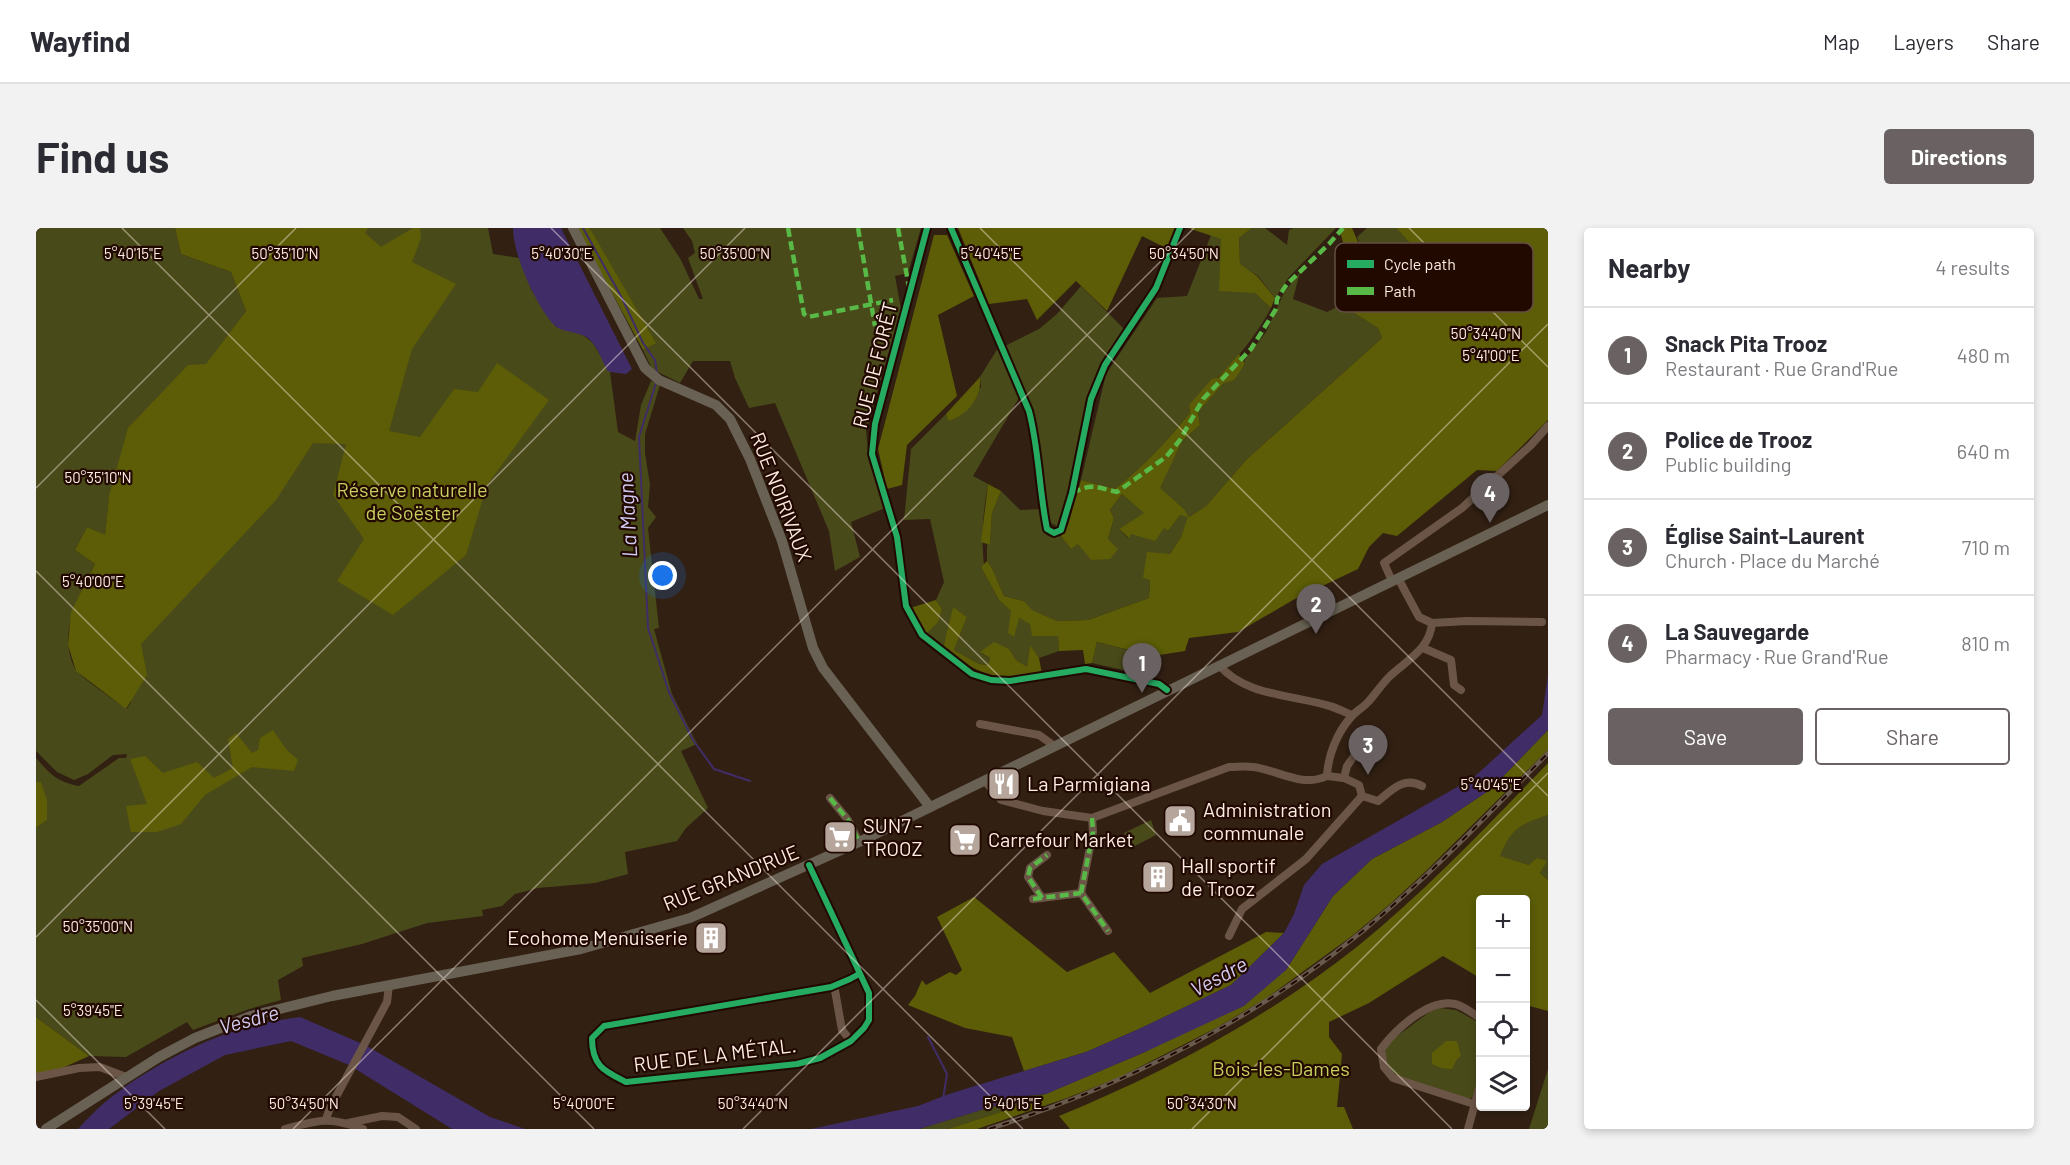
<!DOCTYPE html>
<meta charset="utf-8">
<style>
:root{--surface:#fff;--page:#f2f2f3;--text:#2b2b33;--muted:#7c7c81;--line:#e1e1e2;--accent:#6a6262}
body{margin:0;font-family:Barlow,sans-serif;background:var(--page);color:var(--text)}
.controls{position:absolute;right:18px;bottom:18px;display:grid;overflow:hidden;border-radius:6px;box-shadow:0 3px 9px #0003}
.controls button{width:54px;height:54px;display:grid;place-items:center;padding:0;border:0;border-bottom:2px solid var(--line);background:var(--surface);color:var(--text);font:30px sans-serif}
.you{position:absolute;left:627px;top:348px;width:21px;height:21px;margin:-15px;border:4px solid #fff;border-radius:50%;background:#1a73e8;box-shadow:0 0 0 9px #1a73e833}
.badge{display:grid;place-items:center;width:39px;height:39px;border-radius:50%;background:var(--accent);color:#fff;font-size:20px;font-weight:700}
.pin{position:absolute;translate:-50% -50px;filter:drop-shadow(0 2px 3px #0008)}
.pin::after{content:'';position:absolute;top:32px;width:21px;height:18px;background:inherit;clip-path:polygon(0 0,100% 0,50% 100%)}
.list{margin:0;padding:0;list-style:none}
h2{display:flex;justify-content:space-between;align-items:center;height:78px;margin:0;padding:0 24px;font-size:26px}
h2 small{font-size:20px;font-weight:400;color:var(--muted)}
.list li{display:grid;grid-template-columns:39px 1fr auto;gap:18px;align-items:center;box-sizing:border-box;height:96px;padding:0 24px;border-top:2px solid var(--line)}
.list b{display:block;font-size:22px;white-space:nowrap}
.list p{margin:0;font-size:20px;white-space:nowrap;color:var(--muted)}
.list em{font-size:20px;font-style:normal;color:var(--muted)}
.actions{display:flex;gap:12px;padding:18px 24px}
.actions a{flex:1;padding:14px 0;border:2px solid var(--accent);border-radius:6px;text-align:center;font-size:21px;color:var(--accent)}
.actions .main{background:var(--accent);color:#fff}
.icon{flex:none;width:33px;height:33px;fill:none;stroke:currentColor;stroke-width:2;stroke-linecap:round;stroke-linejoin:round}
.map{position:relative;flex:none;width:1512px;height:901px;overflow:hidden;border-radius:6px}
header{display:flex;align-items:center;gap:36px;box-sizing:border-box;height:84px;padding:0 30px;background:var(--surface);border-bottom:2px solid var(--line)}
header strong{font-size:28px}
nav{display:flex;gap:33px;margin-inline-start:auto;font-size:21px}
.intro{display:flex;align-items:center;justify-content:space-between;box-sizing:border-box;height:144px;padding:0 36px}
h1{margin:0;font-size:42px}
.button{padding:15px 27px;border-radius:6px;background:var(--accent);color:#fff;font-size:21px;font-weight:700}
main{display:flex;gap:36px;padding:0 36px}
aside{flex:1;background:var(--surface);border-radius:6px;box-shadow:0 3px 9px #0003}
.map>svg:first-child{display:block}
</style>
<header>
<strong>Wayfind</strong>
<nav><a>Map</a><a>Layers</a><a>Share</a></nav>
</header>
<div class="intro"><h1>Find us</h1><a class="button">Directions</a></div>
<main>
<div class="map">
<svg width="1512" height="901" viewBox="0 0 1512 901">
<rect width="100%" height="100%" fill="#322013"/>
<g fill="#494a19">
<path d="M0,0H139L145,26L195,44L210,83L73,268L69,308L51,299L39,322L59,336C43,369 21,404 39,441C43,448 82,475 91,481L95,474L106,312L229,110L217,0H452L457,26L483,30L495,61L520,99L547,107L557,115L574,144L582,204L599,213L605,177L615,153L624,157L609,206V225L614,257L612,279L620,289L612,300L623,400L618,401L636,466L661,516L645,523L672,580L650,600L641,613L589,624L592,646L559,655L502,660L479,666L466,678L446,682L447,688L391,695L326,716L266,730L267,738L242,752L245,772L213,781L157,802L151,794L90,829L53,828L0,789V600L11,592L5,554H0V530C14,546 21,554 43,558L83,530H90L91,526L77,527L52,546L38,552L21,544L0,523Z"/>
<path d="M553,0H624L645,32L663,71H667L652,30L659,25L656,13L647,0H885L872,45L859,48L865,81L830,203L833,233L849,280L815,294L824,329L799,343L793,303L739,175L713,180L699,150L694,133H657L644,155L616,141L607,122L619,114Z"/>
<path d="M1216,0H1229L1251,17L1253,2L1257,0H1300L1253,49L1239,70L1222,48L1204,37L1203,10Z"/>
<path d="M1331,0H1360L1373,14H1385L1365,57L1340,59L1321,9Z"/>
<path d="M1175,7L1185,11L1219,65L1235,80C1214,119 1186,147 1153,177L1154,185C1131,213 1108,238 1079,261L1045,252L1070,146L1121,70L1151,68Z"/>
<path d="M1264,44L1257,71L1291,84L1305,77L1342,100L1346,110L1211,231L1170,278L1153,289L1145,309L1134,326L1107,350L1114,351L1113,370L1052,392L1021,393L995,382L988,373L968,368L956,340L951,333V317L954,316L956,285L965,263L984,282L1004,281C1006,297 1005,314 1025,308L1035,321L1041,316L1072,311L1078,290L1074,282L1086,266L1109,285L1083,301L1092,310L1095,305L1128,299L1132,303L1148,281L1123,260L1146,213L1164,197L1162,184L1188,155L1209,137L1208,133L1230,104L1248,65Z"/>
<path d="M1045,58L1088,101L1068,131L1054,166L1026,295L1021,298L1015,295L1010,282L1001,203L995,176L969,118L1003,101L1021,86Z"/>
<path d="M962,120L984,168L937,248L952,256C947,283 945,309 948,337L945,339L963,372L983,390L1022,408L1023,423L1003,430L994,418L991,440L980,432L973,421L945,425L954,430L953,437L943,436L918,422L931,389L917,380L907,420L890,406L906,381L900,372L908,354L894,291L868,292L875,221L910,186L912,193L945,159L944,149Z"/>
<path d="M1061,414L1116,428L1114,448L1056,435Z"/>
<path d="M1512,587V652L1504,645L1510,633L1493,637L1463,628C1475,600 1484,596 1512,587Z"/>
<path d="M1115,592L1120,607L1095,620L1088,605Z"/>
<path d="M1404,780L1420,782L1444,795V846L1437,869L1433,871L1364,850C1352,842 1350,834 1349,820L1353,814L1395,783Z"/>
<path d="M1512,841V901H1493Z"/>
<path d="M1010,866L974,881L912,901H883L991,868Z"/>
</g>
<g fill="#5c5d06">
<path d="M139,0H332L329,5L345,19L377,0H384L385,10L376,34L420,56L376,121L353,203L384,209L418,161L442,164L461,135L513,172L451,257L430,327L357,387L301,353L328,311L297,267L310,216L277,215L240,272L105,416L111,447L90,481L40,443L32,417L35,384L59,336L39,322L51,299L69,307L73,268L92,200L152,137L170,136L210,83L195,44L145,26Z"/>
<path d="M541,0H553L556,4L620,115L607,122Z"/>
<path d="M922,0H1142L1132,21L1106,8L1071,83L1040,53L1001,92L991,71L953,76Z"/>
<path d="M1152,0H1216L1203,10L1204,36L1221,48L1239,70L1235,80L1219,65L1183,63L1185,11Z"/>
<path d="M1308,0H1316L1341,58L1365,57L1385,14H1373L1360,0H1512V192L1461,243L1441,242L1361,308L1347,305L1333,319L1322,341L1257,372L1202,404L1153,410L1149,423L1117,428L1061,414L1056,435L1049,436L1047,422L1023,423L1022,408H996L994,396L983,390L978,409L972,405L975,383L963,372L945,339L951,333L956,340L968,368L988,373L996,382L1021,393L1052,392L1113,370L1114,352L1107,350L1111,324L1134,326L1145,309L1152,289L1144,287L1132,303L1128,300L1119,313L1095,306L1093,310L1083,301L1108,285L1086,266L1074,282L1078,290L1072,311L1082,321L1074,331L1055,332L1042,316L1035,321L1025,308L1032,297L1045,252L1079,261C1108,238 1131,213 1154,185L1153,177L1176,151L1182,150L1203,126L1209,136L1198,152L1188,155L1162,184L1164,197L1146,213L1124,260L1148,281L1153,289L1170,278L1211,231L1346,110L1342,100L1305,77L1312,68L1298,30L1311,28L1304,4Z"/>
<path d="M898,7H911L938,68L902,87L921,168L871,217L866,257L851,261L842,221Z"/>
<path d="M944,149C946,169 931,188 912,193L910,186Z"/>
<path d="M952,256L965,263L956,285L954,317L945,314Z"/>
<path d="M900,372L906,381L902,394L890,406L874,380Z"/>
<path d="M917,379L931,389L918,422L943,436L952,437L954,430L944,424L958,414L973,421L980,432L991,439L994,417L1003,430L1006,446C954,451 949,450 907,420Z"/>
<path d="M237,502L250,521L262,532L258,543L216,539L169,567L145,596L121,604H95L90,578L111,576L94,531L109,528L127,545L161,534L178,550L197,540L192,511L200,505L216,525L222,522L224,510Z"/>
<path d="M1512,502V522L1391,642L1354,676L1316,708L1229,771L1180,800L1084,849L1031,870L941,901H912L974,881L1109,824L1250,742L1297,668L1336,631L1406,594L1455,561Z"/>
<path d="M1512,535V587C1485,596 1475,600 1464,628L1493,637L1501,630L1511,633L1504,645L1512,652V783L1490,777V672H1444V750L1407,728L1333,775L1293,794V809L1306,826L1301,879H1308L1317,901H1034L1023,888C1130,844 1231,790 1322,718C1390,663 1451,598 1512,535Z"/>
<path d="M0,554H5L11,572V592L0,600Z"/>
<path d="M938,669L1031,744L1078,724L1114,765L1230,704L1248,705L1195,757L1103,801L1050,824L988,843L976,809L929,800L872,777L879,768L886,752L890,757L914,744L920,747L926,742L901,689Z"/>
<path d="M0,789L53,828L22,842L0,847Z"/>
<path d="M1410,813H1421L1425,828L1421,831L1416,841L1405,840L1396,836V825Z"/>
</g>
<g fill="#402d68">
<path d="M477,0H525L596,141L590,146L574,144L571,142C566,132 561,117 552,110C543,103 526,105 518,97C500,77 477,27 477,0Z"/>
<path d="M1512,447V502L1455,561L1406,594L1336,631L1297,668L1250,742L1208,778L1109,824L1010,866L991,868L883,901H775L882,878L913,866L1050,824L1103,801L1195,757L1248,705L1258,686L1268,657L1286,636L1437,550L1506,487Z"/>
<path d="M264,789L329,817L454,889L489,901H416L313,837L255,813L189,827L123,863L73,901H42C50,892 59,883 68,875C107,842 173,807 223,796C236,793 250,791 264,789Z"/>
</g>
<g fill="none" stroke-linecap="round" stroke-linejoin="round">
<g stroke="#402d68" stroke-width="2">
<path d="M547,0L587,72L607,115L619,132L621,146"/>
<path d="M620,155L603,209L612,400L633,464L657,512L678,541L714,553"/>
<path d="M892,809L911,846L907,871"/>
</g>
<g stroke="#6b5546" stroke-width="8">
<path d="M891,0L839,196L836,226L861,309L870,378L886,407L936,446L955,452L974,453L1050,441L1123,456L1131,462"/>
<path d="M915,0L993,183C1003,221 1003,262 1011,301L1018,305L1025,302L1036,265L1055,171L1069,137L1120,60L1144,0"/>
<path d="M1362,350L1383,389L1396,395L1431,393L1506,394"/>
<path d="M1356,353L1348,335L1426,280L1495,217L1512,198"/>
<path d="M1387,420L1415,432L1418,457L1425,462"/>
<path d="M1183,437C1208,467 1255,467 1290,477C1299,479 1308,484 1316,487"/>
<path d="M944,496L1003,507L1017,517"/>
<path d="M1291,548C1292,527 1301,505 1315,489C1320,483 1328,479 1333,473C1340,465 1346,456 1354,448C1371,432 1394,421 1396,395"/>
<path d="M1291,548L1308,550L1323,557L1326,568"/>
<path d="M1308,550L1311,538L1321,524"/>
<path d="M948,552L965,572L1007,583L1056,590L1193,539C1201,539 1209,538 1217,539C1242,542 1266,560 1291,548"/>
<path d="M1326,568L1342,573C1356,562 1368,548 1386,558"/>
<path d="M794,570L812,592L823,614"/>
<path d="M1056,590L1057,604L1045,665L1072,703"/>
<path d="M773,637L833,765V792L828,800L815,813L784,830L761,836L590,854C568,843 556,838 556,810L568,798L795,759L814,751L823,746"/>
<path d="M1006,670L992,649L994,640L1011,627"/>
<path d="M997,671L1045,665"/>
<path d="M1193,708L1206,681L1270,631L1326,568"/>
<path d="M798,757L806,802L815,813"/>
<path d="M0,849L43,840L64,839L90,849"/>
<path d="M1438,876L1357,850L1348,839L1345,821C1360,801 1393,770 1419,776C1428,778 1437,786 1444,790"/>
<path d="M290,891L294,880L351,774L353,757"/>
<path d="M312,895L346,888L362,889L380,901"/>
<path d="M249,901C282,892 293,888 327,901"/>
<path d="M1432,901L1444,857"/>
</g>
<g stroke="#696254" stroke-width="10">
<path d="M537,0L609,140L623,152L680,177L694,191L714,231L746,313L777,420L787,440L894,579"/>
<path d="M10,901L123,829L159,810L215,788L296,768L545,721L654,690L823,614L1512,277"/>
</g>
<g stroke="#695a4e" stroke-width="4.5">
<path id="rail" d="M953,901C1101,853 1239,782 1356,678C1411,630 1461,577 1512,525"/>
</g>
<use href="#rail" stroke="#220900" stroke-width="2" stroke-dasharray="7" stroke-linecap="butt"/>
<g stroke="#58b947" stroke-width="4.5" stroke-dasharray="9 4.5" stroke-linecap="butt">
<path d="M752,0L768,86L772,89L857,72"/>
<path d="M822,0L839,98"/>
<path d="M862,0L873,59"/>
<path d="M1036,265C1056,255 1060,259 1081,264L1130,229L1144,212L1167,171L1215,121L1240,81L1241,71L1251,56L1293,16L1307,0"/>
<path d="M794,570L812,592L823,614"/>
<path d="M1056,590L1057,604L1045,665L1072,703"/>
<path d="M1006,670L992,649L994,640L1011,627"/>
<path d="M997,671L1045,665"/>
</g>
<g stroke="#220900" stroke-width="10">
<g id="cycleway">
<path d="M891,0L839,196L836,226L861,309L870,378L886,407L936,446L955,452L974,453L1050,441L1123,456L1131,462"/>
<path d="M915,0L993,183C1003,221 1003,262 1011,301L1018,305L1025,302L1036,265L1055,171L1069,137L1120,60L1144,0"/>
<path d="M773,637L833,765V792L828,800L815,813L784,830L761,836L590,854C568,843 556,838 556,810L568,798L795,759L814,751L823,746"/>
</g>
</g>
<use href="#cycleway" stroke="#26ab63" stroke-width="6"/>
</g>
<path fill="none" stroke="#fdede4" stroke-width="1.5" stroke-opacity="0.45" d="M86,0L987,901M515,0L1416,901M944,0L1512,568M1373,0L1512,139M0,260L260,0M0,343L558,901M0,709L709,0M0,772L129,901M257,901L1158,0M707,901L1512,96M1156,901L1512,545"/>
<defs>
<g id="restaurant-square" transform="scale(1.725)"><rect x="-9" y="-9" width="18" height="18" rx="4" fill="#b6a59b" stroke="#220900"/><path d="M-5-6h1v4h1v-4h1v4h1v-4h1v5L-1.5 .5V6h-2V.5L-5-1ZM5-6V6H3V1.5H1.5Q1.5-4 5-6Z" fill="#fff"/></g>
<g id="civic-square" transform="scale(1.725)"><rect x="-9" y="-9" width="18" height="18" rx="4" fill="#b6a59b" stroke="#220900"/><path d="M-.6-6.5H3V-4.5H.6V-3L4-1V1h2V6H-6V1h2V-1L-.6-3ZM-1.2 2.5V6h2.4V2.5Z" fill="#fff"/></g>
<g id="supermarket-square" transform="scale(1.725)"><rect x="-9" y="-9" width="18" height="18" rx="4" fill="#b6a59b" stroke="#220900"/><path d="M-6-5.5h2.5l.6 2H6L4.5 2H-2.5L-4.4-4H-6ZM-1.5 3.2a1.3 1.3 0 1 0 .1 0ZM3 3.2a1.3 1.3 0 1 0 .1 0Z" fill="#fff"/></g>
<g id="building-square" transform="scale(1.725)"><rect x="-9" y="-9" width="18" height="18" rx="4" fill="#b6a59b" stroke="#220900"/><path d="M-4-6H4V6H1V3H-1V6H-4ZM-2.5-4.3h1.7v1.8h-1.7ZM.8-4.3h1.7v1.8H.8ZM-2.5-1h1.7V.8h-1.7ZM.8-1h1.7V.8H.8Z" fill="#fff"/></g>
</defs>
<g fill-rule="evenodd">
<use href="#restaurant-square" x="968" y="556"/>
<use href="#civic-square" x="1144" y="593"/>
<use href="#supermarket-square" x="804" y="609"/>
<use href="#supermarket-square" x="929" y="612"/>
<use href="#building-square" x="1122" y="649"/>
<use href="#building-square" x="675" y="710"/>
</g>
<g text-anchor="middle" stroke-width="4.5" stroke-linejoin="round" paint-order="stroke">
<g font-size="20" fill="#fdede4" stroke="#220900">
<text transform="translate(839 137) rotate(-76)" y="7">RUE DE FORÊT</text>
<text transform="translate(745 269) rotate(69)" y="7">RUE NOIRIVAUX</text>
<text transform="translate(695 650) rotate(-22)" y="7">RUE GRAND'RUE</text>
<text transform="translate(679 827) rotate(-7)" y="7">RUE DE LA MÉTAL.</text>
</g>
<g font-size="20" fill="#c7d05e" stroke="#220900">
<text x="376" y="269">Réserve naturelle<tspan x="376" dy="23">de Soëster</tspan></text>
<text x="1245" y="848">Bois-les-Dames</text>
</g>
<g font-size="20" fill="#fdede4" stroke="#220900" text-anchor="start">
<text x="991" y="563">La Parmigiana</text>
<text x="1167" y="589">Administration<tspan x="1167" dy="23">communale</tspan></text>
<text x="827" y="605">SUN7 -<tspan x="827" dy="23">TROOZ</tspan></text>
<text x="952" y="619">Carrefour Market</text>
<text x="1145" y="645">Hall sportif<tspan x="1145" dy="23">de Trooz</tspan></text>
<text x="652" y="717" text-anchor="end">Ecohome Menuiserie</text>
</g>
<g font-size="21" font-style="italic" fill="#d1caf2" stroke="#220900">
<text transform="translate(592 287) rotate(-93)" y="7">La Magne</text>
<text transform="translate(1183 749) rotate(-28)" y="7">Vesdre</text>
<text transform="translate(213 792) rotate(-15)" y="7">Vesdre</text>
</g>
</g>
<rect x="1299" y="15" width="198" height="69" rx="9" fill="#220900" stroke="#644d44" stroke-width="1.5"/>
<rect x="1311" y="32" width="27" height="8" fill="#26ab63"/>
<rect x="1311" y="59" width="27" height="8" fill="#58b947"/>
<g font-size="16" fill="#fdede4">
<text x="1348" y="42">Cycle path</text>
<text x="1348" y="69">Path</text>
</g>
<g font-size="15" text-anchor="middle" fill="#fdede4" stroke="#220900" stroke-width="4.5" stroke-linejoin="round" paint-order="stroke">
<text x="97" y="31">5°40'15"E</text>
<text x="526" y="31">5°40'30"E</text>
<text x="699" y="31">50°35'00"N</text>
<text x="955" y="31">5°40'45"E</text>
<text x="249" y="31">50°35'10"N</text>
<text x="1148" y="31">50°34'50"N</text>
<text x="1450" y="111">50°34'40"N</text>
<text x="1455" y="133">5°41'00"E</text>
<text x="62" y="255">50°35'10"N</text>
<text x="57" y="359">5°40'00"E</text>
<text x="1455" y="562">5°40'45"E</text>
<text x="62" y="704">50°35'00"N</text>
<text x="57" y="788">5°39'45"E</text>
<text x="268" y="881">50°34'50"N</text>
<text x="717" y="881">50°34'40"N</text>
<text x="1166" y="881">50°34'30"N</text>
<text x="118" y="881">5°39'45"E</text>
<text x="548" y="881">5°40'00"E</text>
<text x="977" y="881">5°40'15"E</text>
</g>
</svg>
<div class="controls">
<button>+</button>
<button>−</button>
<button><svg class="icon" aria-label="locate" viewBox="0 0 24 24"><circle cx="12" cy="12" r="6"/><path d="M12 2v4M12 18v4M2 12h4M18 12h4"/></svg></button>
<button><svg class="icon" aria-label="layers" viewBox="0 0 24 24"><path d="M12 4l9 5-9 5-9-5zM3 14l9 5 9-5"/></svg></button>
</div>
<div class="you"></div>
<div class="pin badge" style="left:1106px;top:465px">1</div>
<div class="pin badge" style="left:1280px;top:406px">2</div>
<div class="pin badge" style="left:1332px;top:547px">3</div>
<div class="pin badge" style="left:1454px;top:295px">4</div>
</div>
<aside>
<h2>Nearby<small>4 results</small></h2>
<ul class="list">
<li><span class="badge">1</span><div><b>Snack Pita Trooz</b><p>Restaurant · Rue Grand'Rue</p></div><em>480 m</em></li>
<li><span class="badge">2</span><div><b>Police de Trooz</b><p>Public building</p></div><em>640 m</em></li>
<li><span class="badge">3</span><div><b>Église Saint-Laurent</b><p>Church · Place du Marché</p></div><em>710 m</em></li>
<li><span class="badge">4</span><div><b>La Sauvegarde</b><p>Pharmacy · Rue Grand'Rue</p></div><em>810 m</em></li>
</ul>
<div class="actions"><a class="main">Save</a><a>Share</a></div>
</aside>
</main>
